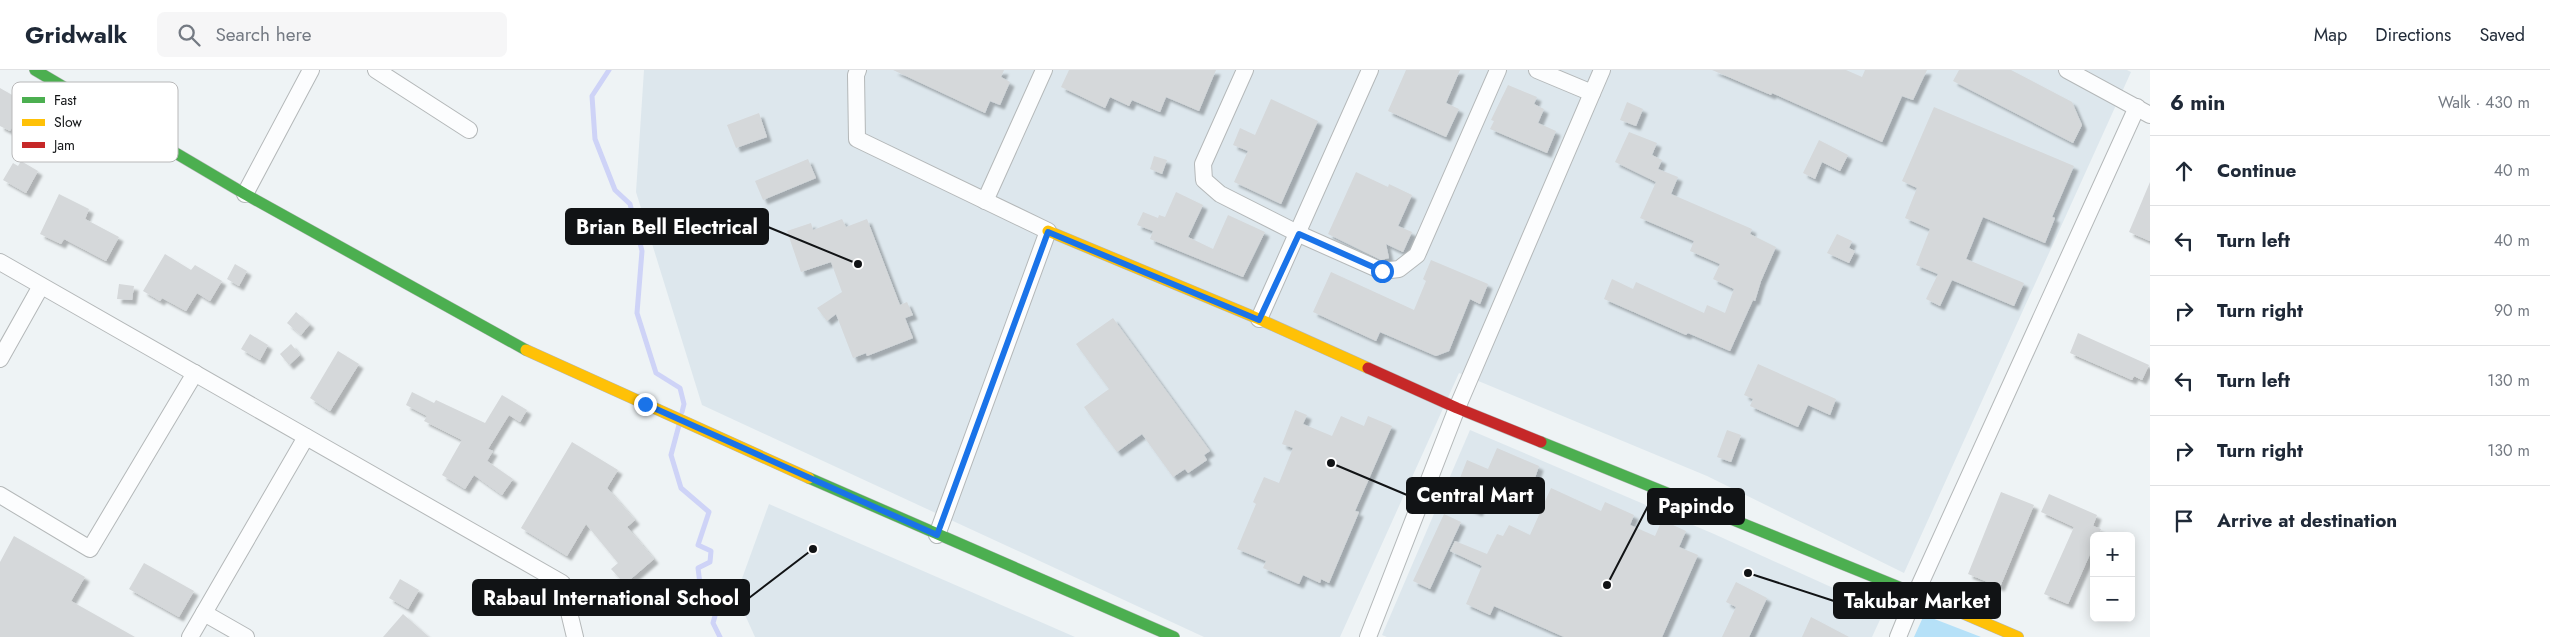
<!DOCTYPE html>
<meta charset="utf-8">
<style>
:root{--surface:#fff;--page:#f6f6f7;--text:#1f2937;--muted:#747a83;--line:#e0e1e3}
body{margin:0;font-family:Jost,sans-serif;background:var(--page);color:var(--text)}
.controls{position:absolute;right:15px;bottom:15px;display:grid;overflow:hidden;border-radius:8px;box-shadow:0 2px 12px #0003}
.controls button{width:45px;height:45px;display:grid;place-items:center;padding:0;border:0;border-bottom:1px solid var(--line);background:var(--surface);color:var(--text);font:25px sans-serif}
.stop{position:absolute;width:15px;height:15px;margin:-11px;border:4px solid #1a73e8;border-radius:50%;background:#fff}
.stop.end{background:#1a73e8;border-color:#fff;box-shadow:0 1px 5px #0008}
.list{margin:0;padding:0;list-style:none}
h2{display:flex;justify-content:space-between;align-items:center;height:65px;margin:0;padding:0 20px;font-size:21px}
h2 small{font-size:16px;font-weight:400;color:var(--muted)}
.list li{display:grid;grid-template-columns:32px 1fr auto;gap:15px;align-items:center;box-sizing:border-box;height:70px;padding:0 20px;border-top:1px solid var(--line)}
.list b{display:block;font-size:19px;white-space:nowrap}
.list em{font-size:16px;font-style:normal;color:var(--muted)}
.icon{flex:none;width:28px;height:28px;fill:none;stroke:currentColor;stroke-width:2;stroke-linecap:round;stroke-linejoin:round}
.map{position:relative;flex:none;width:2150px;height:567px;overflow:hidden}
header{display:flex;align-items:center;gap:30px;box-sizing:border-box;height:70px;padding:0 25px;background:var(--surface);border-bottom:1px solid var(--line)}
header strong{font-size:24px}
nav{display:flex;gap:28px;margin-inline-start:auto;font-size:18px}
.search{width:350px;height:45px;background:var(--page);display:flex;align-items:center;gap:12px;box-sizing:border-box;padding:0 18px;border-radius:8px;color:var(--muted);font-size:19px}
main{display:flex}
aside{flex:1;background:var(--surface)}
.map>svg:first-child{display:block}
</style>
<header>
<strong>Gridwalk</strong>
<div class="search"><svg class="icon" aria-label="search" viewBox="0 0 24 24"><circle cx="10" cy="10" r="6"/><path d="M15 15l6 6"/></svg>Search here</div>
<nav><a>Map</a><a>Directions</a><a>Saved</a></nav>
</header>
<main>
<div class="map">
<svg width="2150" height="567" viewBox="0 0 2150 567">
<defs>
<filter id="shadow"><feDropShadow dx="4.5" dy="4.5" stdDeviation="1" flood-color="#0004"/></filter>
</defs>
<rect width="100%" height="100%" fill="#eef3f5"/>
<g fill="#dde7ed">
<path d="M644,0H2127L2131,2L1904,503L1707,406L1459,303L1340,567H1204L702,335L636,122Z"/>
<path d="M1470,360L1714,464L1884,541L1872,567H1387L1382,565Z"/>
<path d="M769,434L1075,567H755L736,525Z"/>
</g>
<path fill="#b6e1f8" d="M1924,545L1981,567H1914Z"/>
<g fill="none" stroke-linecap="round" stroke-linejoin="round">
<g stroke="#ced3f7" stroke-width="5">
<path d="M609,0L592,26L595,69L615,120L630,134L642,181L637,243L656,303L680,318L684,334L682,342"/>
<path d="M679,355L671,385L681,418L709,442L698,475L711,481L710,492L698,498L700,514L718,535L713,553L720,567"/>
</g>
</g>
<g fill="#d5d8da" filter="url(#shadow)">
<path d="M893,0H1004L1001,7L1010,12L1000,35L990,31L985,43Z"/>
<path d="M1069,0H1216L1199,41L1166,27L1160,42L1132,30L1129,36L1110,27L1105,38L1061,17Z"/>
<path d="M1406,0H1460L1446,33L1459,39L1446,67L1388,41Z"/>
<path d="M1712,0H1846L1862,7L1865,0H1927L1913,30L1902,26L1882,72L1772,23L1771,25Z"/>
<path d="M1959,0H2011L2072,32L2082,55L2073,73L1953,11Z"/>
<path d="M1508,15L1537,27L1534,34L1544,39L1538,53L1556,61L1547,83L1490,59L1494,51L1491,50Z"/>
<path d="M0,18L26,33L10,61L0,56Z"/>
<path d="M1271,29L1318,51L1281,134L1234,112L1248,81L1233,75L1240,58L1255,65Z"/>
<path d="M1627,32L1643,39L1636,56L1620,50Z"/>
<path d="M1934,37L2074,96L2052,147L2055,148L2045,173L1983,147L1966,189L2024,213L2014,236L1952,210L1940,236L1926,229L1938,204L1916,195L1930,159L1905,148L1917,118L1902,111Z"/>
<path d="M759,43L767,67L736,78L727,55Z"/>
<path d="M1629,62L1657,73L1652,85L1662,90L1658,99L1678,107L1671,124L1752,159L1750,164L1776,177L1761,211L1755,231L1753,230L1730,281L1688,263L1686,265L1604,229L1612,209L1633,219L1636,212L1704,243L1707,235L1725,243L1734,219L1713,209L1720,194L1690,181L1694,171L1640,148L1656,112L1615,92Z"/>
<path d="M1819,70L1848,85L1840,101L1822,92L1815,109L1803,103Z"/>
<path d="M1154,86L1167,90L1162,104L1150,99Z"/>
<path d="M808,89L816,108L763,130L755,111Z"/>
<path d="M21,91L38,101L26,123L3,110L13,93L18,96Z"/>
<path d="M1356,102L1388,117L1389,114L1412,125L1398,156L1412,162L1403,182L1386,174L1389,188L1381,190L1328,164Z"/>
<path d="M2150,112V171L2129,162Z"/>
<path d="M1176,122L1203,135L1188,167L1213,179L1228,145L1265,162L1243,207L1150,169L1153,161L1137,155L1143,142L1158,148L1159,145L1165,147Z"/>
<path d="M59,124L89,139L85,149L119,167L106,191L64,169L61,174L40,164Z"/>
<path d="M842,149L846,157L867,149L900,235L907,232L913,245L905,248L913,268L867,286L866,283L853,288L836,244L827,251L817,238L842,222L831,192L801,202L787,161L811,153L813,160Z"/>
<path d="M1837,164L1852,171L1849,178L1855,181L1849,193L1827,183Z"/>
<path d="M165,184L191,200L195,195L222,211L210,231L197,223L186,241L162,228L160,231L143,221Z"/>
<path d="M1431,190L1488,214L1480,234L1470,229L1449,281L1436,286L1380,262L1376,271L1313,242L1331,202L1414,240L1426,211L1423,209Z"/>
<path d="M235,194L247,201L239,216L227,209Z"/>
<path d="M119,214L134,216L132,230L117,229Z"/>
<path d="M296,242L310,254L301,265L287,253Z"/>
<path d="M1113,248L1210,381L1204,385L1207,390L1188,403L1185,399L1173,407L1142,364L1117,382L1084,337L1109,319L1076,274Z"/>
<path d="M2078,263L2149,295L2142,310L2134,306L2132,310L2070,283Z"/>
<path d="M250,264L268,275L260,290L241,279Z"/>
<path d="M291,274L300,285L289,295L280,284Z"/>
<path d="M338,281L359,294L330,341L310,328Z"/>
<path d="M1758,294L1836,329L1830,345L1808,335L1798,357L1750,336L1753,329L1744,325Z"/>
<path d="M412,322L434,333L436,330L485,353L502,325L527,340L520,352L509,345L488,379L493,381L487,391L513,409L502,425L474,405L465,419L442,405L462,370L424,351L427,346L406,335Z"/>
<path d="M1295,340L1307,345L1303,354L1332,366L1341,346L1364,356L1368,346L1392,356L1355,441L1359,442L1329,513L1321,509L1320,513L1303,505L1299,514L1263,498L1266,491L1237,479L1256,434L1253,432L1264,407L1279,413L1293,378L1282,374Z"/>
<path d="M1727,360L1741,365L1731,392L1717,387Z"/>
<path d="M572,372L618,400L607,418L635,450L627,457L654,489L625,514L611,499L618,493L586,454L567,486L521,458Z"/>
<path d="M1497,378L1539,396L1534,411L1526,407L1520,422L1497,413L1492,426L1486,423L1478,442L1462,435L1470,418L1458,413L1467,390L1488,399Z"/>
<path d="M1551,418L1601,441L1605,432L1634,445L1630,455L1655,466L1662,450L1686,461L1679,477L1698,485L1662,567H1564L1494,536L1490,545L1466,534L1482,496L1450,481L1455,471L1487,484L1497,464L1503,466L1509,455L1530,465Z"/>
<path d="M2001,422L2034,435L2000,517L1968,504Z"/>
<path d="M2049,424L2097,445L2093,456L2101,459L2098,466H2094V475L2068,534L2044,524L2074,457L2041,442Z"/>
<path d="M1444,444L1461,452L1430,519L1413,511Z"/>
<path d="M14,466L85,507L71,531L135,567H0V492Z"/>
<path d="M144,493L194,521L179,547L129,519Z"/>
<path d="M400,509L419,520L408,539L389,528Z"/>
<path d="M1736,512L1767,528L1749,567H1722L1736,537L1726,532Z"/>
<path d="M403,544L429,567H383Z"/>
<path d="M1811,547L1849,567H1802Z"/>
</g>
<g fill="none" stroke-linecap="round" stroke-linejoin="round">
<g stroke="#b4b8b9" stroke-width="18">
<g id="street">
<path d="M376,0L469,60"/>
<path d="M858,0L856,5L857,69L1048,161L937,465"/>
<path d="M1245,0L1203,94L1204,110L1220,124L1299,164L1382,201L1399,199L1417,185L1498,0"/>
<path d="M1537,0L1592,23"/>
<path d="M2067,0L2150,45"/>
<path d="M245,124L311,0"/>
<path d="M985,131L1044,0"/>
<path d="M0,192L562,513L575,567"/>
<path d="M1259,249L1370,0"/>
<path d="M0,289L41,216"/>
<path d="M0,425L90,479L195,303"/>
<path d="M204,543L246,567"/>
<path d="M190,567L306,367"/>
<path d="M1368,567L1457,338L1602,0"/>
<path d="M1898,567L1916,523L2137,37"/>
</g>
</g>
<g stroke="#b4b8b9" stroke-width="12">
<g id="fast">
<path d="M35,0L245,124L526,280"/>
<path d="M1541,372L1941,534"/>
<path d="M809,408L1174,567"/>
</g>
</g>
<g stroke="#b4b8b9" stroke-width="12">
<g id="slow">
<path d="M1048,161L1259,249L1368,298"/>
<path d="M526,280L809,408"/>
<path d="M1941,534L2018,567"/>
</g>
</g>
<g stroke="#b4b8b9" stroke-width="12">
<path id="jam" d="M1368,298L1457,338L1541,372"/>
</g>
<use href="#street" stroke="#fcfdfe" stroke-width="16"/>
<use href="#fast" stroke="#4caf50" stroke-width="11"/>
<use href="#slow" stroke="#ffc107" stroke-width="11"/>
<use href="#jam" stroke="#c62828" stroke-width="11"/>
</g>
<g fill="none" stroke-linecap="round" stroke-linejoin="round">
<path stroke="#1a73e8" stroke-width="6" d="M645,334L937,465L1048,162L1259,250L1299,164L1382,201"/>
</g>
<rect x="12" y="12" width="166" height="80" rx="8" fill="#fff" stroke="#b8b8b9" stroke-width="1"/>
<rect x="22" y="27" width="23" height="6" fill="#4caf50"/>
<rect x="22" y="49" width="23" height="7" fill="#ffc107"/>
<rect x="22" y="72" width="23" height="6" fill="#c62828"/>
<g font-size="14" fill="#111315">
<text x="54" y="35">Fast</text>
<text x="54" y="57">Slow</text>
<text x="54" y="80">Jam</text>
</g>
<path fill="none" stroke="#111315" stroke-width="2" d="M858 194L768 157M1331 393L1407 425M1607 515L1648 436M813 479L749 528M1748 503L1834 531"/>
<g fill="#111315" stroke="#fff" stroke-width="2">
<circle cx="858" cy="194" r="5"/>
<circle cx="1331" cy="393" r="5"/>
<circle cx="1607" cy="515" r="5"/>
<circle cx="813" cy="479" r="5"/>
<circle cx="1748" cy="503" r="5"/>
</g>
<g fill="#111315" stroke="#111315" stroke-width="2">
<rect x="566" y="139" width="202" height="35" rx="5"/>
<rect x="1407" y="408" width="137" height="35" rx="5"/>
<rect x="1648" y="419" width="96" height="35" rx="5"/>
<rect x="473" y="510" width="276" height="35" rx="5"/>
<rect x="1834" y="513" width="166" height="35" rx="5"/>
</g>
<g font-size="20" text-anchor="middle" font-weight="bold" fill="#fff">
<text x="667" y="164">Brian Bell Electrical</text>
<text x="1475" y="432">Central Mart</text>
<text x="1696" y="443">Papindo</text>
<text x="611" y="535">Rabaul International School</text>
<text x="1917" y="538">Takubar Market</text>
</g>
</svg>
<div class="controls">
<button>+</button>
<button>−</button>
</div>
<div class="stop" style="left:1382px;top:201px"></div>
<div class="stop end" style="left:645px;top:334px"></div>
</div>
<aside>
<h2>6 min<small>Walk · 430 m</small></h2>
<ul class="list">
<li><svg class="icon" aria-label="ahead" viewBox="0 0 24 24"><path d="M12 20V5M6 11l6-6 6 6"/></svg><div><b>Continue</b></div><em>40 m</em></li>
<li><svg class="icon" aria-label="left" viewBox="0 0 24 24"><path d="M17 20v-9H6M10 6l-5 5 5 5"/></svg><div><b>Turn left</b></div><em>40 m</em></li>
<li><svg class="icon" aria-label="right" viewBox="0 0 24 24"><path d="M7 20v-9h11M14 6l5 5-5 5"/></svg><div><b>Turn right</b></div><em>90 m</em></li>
<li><svg class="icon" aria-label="left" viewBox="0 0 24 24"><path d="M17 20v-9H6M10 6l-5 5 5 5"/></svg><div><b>Turn left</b></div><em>130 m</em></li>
<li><svg class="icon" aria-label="right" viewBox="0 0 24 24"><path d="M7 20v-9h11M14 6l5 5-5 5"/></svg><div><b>Turn right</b></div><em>130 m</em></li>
<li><svg class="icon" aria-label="arrive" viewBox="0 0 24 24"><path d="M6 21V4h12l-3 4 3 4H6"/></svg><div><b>Arrive at destination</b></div></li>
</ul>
</aside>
</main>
